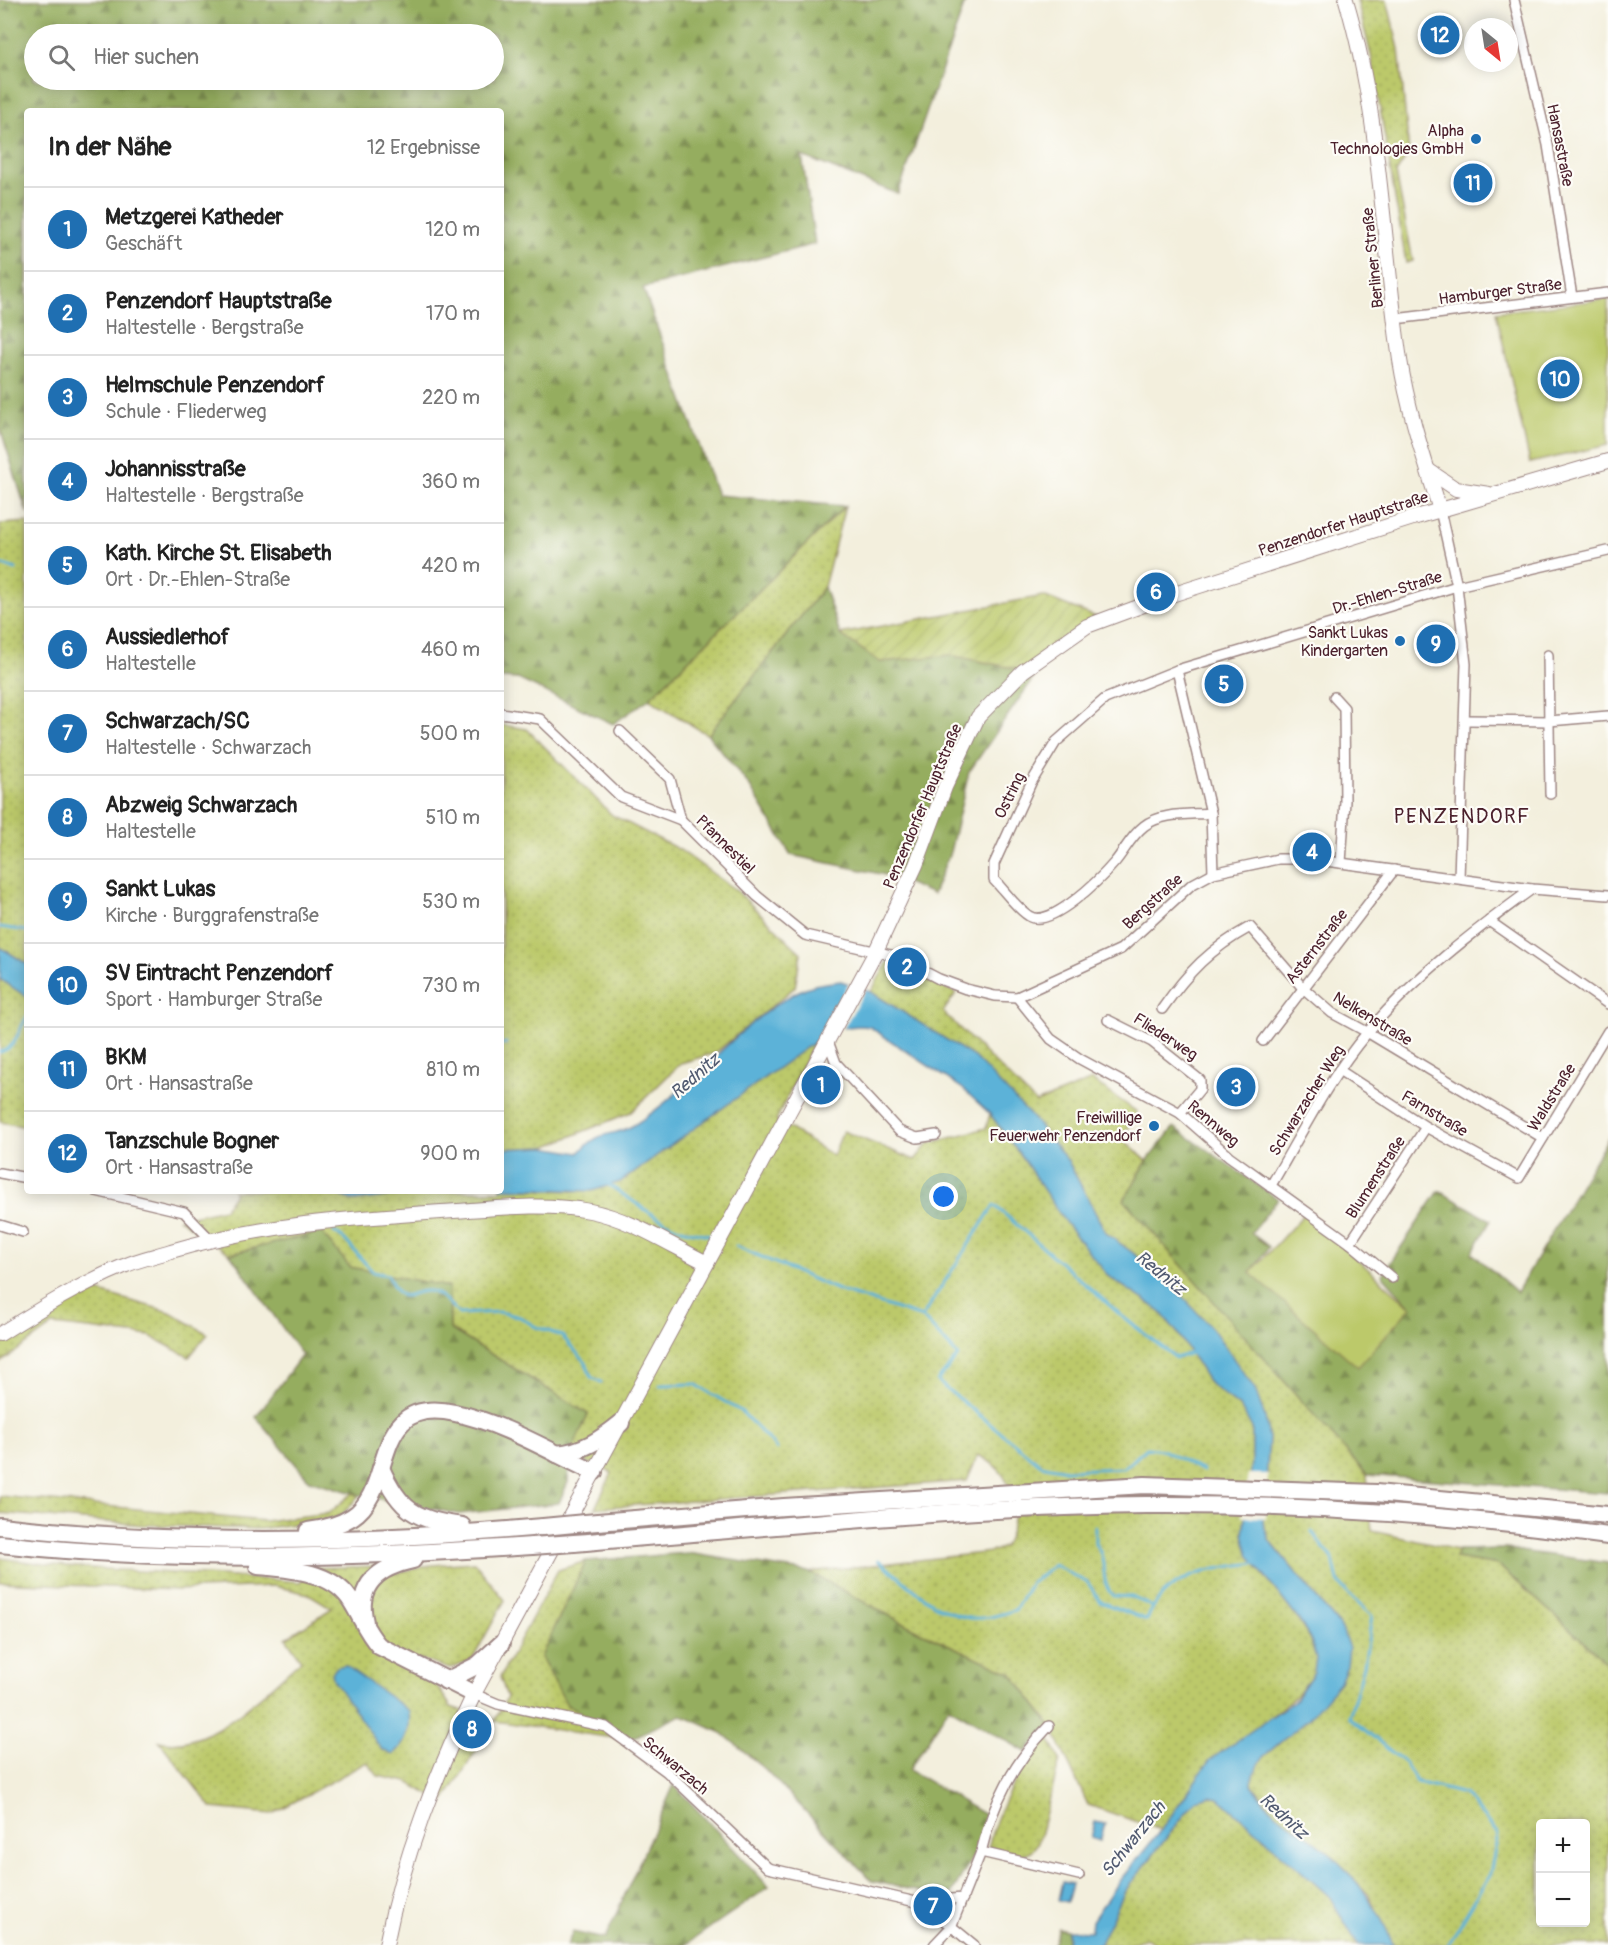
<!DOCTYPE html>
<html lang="de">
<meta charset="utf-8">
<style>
:root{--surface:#fff;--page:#f6f6f6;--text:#222;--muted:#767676;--line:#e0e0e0;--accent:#1f6fb2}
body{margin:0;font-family:Pangolin,sans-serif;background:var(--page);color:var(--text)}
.controls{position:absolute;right:18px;bottom:18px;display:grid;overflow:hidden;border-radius:6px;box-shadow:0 3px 15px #0003}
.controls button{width:54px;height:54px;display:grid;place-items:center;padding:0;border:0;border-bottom:2px solid var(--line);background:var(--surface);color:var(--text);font:30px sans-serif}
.compass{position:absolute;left:1464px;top:18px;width:54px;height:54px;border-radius:50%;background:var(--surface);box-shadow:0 3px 15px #0003;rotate:150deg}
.you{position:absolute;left:944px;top:1197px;width:21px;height:21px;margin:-15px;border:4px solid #fff;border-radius:50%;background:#1a73e8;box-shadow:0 0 0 9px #1a73e833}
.badge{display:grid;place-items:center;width:39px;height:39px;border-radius:50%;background:var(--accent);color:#fff;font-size:20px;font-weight:700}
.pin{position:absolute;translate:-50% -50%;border:3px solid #fff;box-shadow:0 2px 6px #0006}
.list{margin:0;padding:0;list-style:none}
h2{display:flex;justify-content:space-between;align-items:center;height:78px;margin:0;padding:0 24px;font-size:26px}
h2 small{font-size:20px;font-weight:400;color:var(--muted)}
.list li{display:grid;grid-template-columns:39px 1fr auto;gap:18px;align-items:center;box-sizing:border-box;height:84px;padding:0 24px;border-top:2px solid var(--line)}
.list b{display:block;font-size:22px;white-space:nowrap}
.list p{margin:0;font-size:20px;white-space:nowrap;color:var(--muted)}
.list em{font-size:20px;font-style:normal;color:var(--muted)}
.icon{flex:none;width:33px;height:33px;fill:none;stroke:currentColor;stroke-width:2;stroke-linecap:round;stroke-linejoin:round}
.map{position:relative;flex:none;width:1608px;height:1945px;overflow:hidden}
.search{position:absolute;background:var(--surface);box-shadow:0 3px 15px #0003;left:24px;top:24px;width:480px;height:66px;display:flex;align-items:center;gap:15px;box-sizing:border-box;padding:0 21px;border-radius:33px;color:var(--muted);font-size:22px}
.panel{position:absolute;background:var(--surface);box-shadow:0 3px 15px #0003;left:24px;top:108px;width:480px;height:1086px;border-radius:6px}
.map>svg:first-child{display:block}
</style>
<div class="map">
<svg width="1608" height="1945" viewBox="0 0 1608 1945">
<defs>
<pattern id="grass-dots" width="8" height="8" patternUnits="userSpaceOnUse" patternTransform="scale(1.5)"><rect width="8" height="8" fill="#bcc96b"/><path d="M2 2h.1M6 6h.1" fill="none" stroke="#a3ac5d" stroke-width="1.8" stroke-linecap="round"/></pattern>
<pattern id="forest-firs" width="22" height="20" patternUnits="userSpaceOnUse" patternTransform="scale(1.5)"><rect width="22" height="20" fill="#95ad5f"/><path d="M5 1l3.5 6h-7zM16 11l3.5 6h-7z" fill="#7c8c4f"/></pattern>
<pattern id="garden-furrows" width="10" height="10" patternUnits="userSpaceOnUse" patternTransform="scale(1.5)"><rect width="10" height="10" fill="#bcc96b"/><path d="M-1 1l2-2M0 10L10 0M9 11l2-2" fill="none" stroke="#a3ac5d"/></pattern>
</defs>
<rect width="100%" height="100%" fill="#fdfcf7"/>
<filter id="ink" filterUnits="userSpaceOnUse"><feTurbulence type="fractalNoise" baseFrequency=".0167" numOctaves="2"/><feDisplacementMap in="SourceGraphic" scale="12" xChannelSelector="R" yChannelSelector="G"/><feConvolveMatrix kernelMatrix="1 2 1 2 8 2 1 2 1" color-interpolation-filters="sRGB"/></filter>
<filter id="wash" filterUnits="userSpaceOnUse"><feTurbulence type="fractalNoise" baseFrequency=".008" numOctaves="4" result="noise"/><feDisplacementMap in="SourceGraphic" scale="24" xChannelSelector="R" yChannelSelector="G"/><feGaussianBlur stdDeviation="1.35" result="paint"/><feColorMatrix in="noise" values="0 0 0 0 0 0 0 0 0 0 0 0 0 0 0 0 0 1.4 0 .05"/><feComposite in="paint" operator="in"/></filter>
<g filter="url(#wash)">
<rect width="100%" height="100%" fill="#f3efdd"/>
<g fill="url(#grass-dots)" stroke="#83744b" stroke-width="1.5" fill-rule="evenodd">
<path d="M1357,0H1387L1399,49L1409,153L1396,173L1413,261L1406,263L1371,55Z"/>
<path d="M845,506L824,587L708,735L649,699Z"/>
<path d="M27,522V964L0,947V524Z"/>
<path d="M501,725L527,729L612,815L680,850L737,891L801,953L795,987L715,1053L681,1063L631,1112L545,1147L501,1149Z"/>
<path d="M888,961L956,993L943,1012L1036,1103L1092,1080L1137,1112L1122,1138L1147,1161L1125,1200L1367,1475L1372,1531L1458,1550L1456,1558L1498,1565L1608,1663V1945H1393L1369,1895L1329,1853L1277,1816L1252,1784L1253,1775L1263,1757L1309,1718L1342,1629L1270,1541L1263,1523L1269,1438L1145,1262L1106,1233L1068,1161L974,1057L871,992ZM1540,1824H1586V1922H1540Z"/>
<path d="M0,979L27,997V1127L0,1122Z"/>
<path d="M814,1042L776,1120L833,1156L843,1131L915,1160L928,1144L986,1128L990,1114L1109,1277L1158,1309L1177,1332L1210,1384L1241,1408L1252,1427V1463L1243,1534L1249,1556L1298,1619L1310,1638L1316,1658L1314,1672L1300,1692L1199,1778L1161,1830L1088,1805L1051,1726L1011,1673L914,1629L809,1572L991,1552L1004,1547C1022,1513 1015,1472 978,1455L967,1481L595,1508L612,1473L570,1455L588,1414L450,1329L449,1287L349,1267L321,1232L230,1254L179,1219L224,1209L235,1193L233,1191H328L354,1201L430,1191H501L502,1188L574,1191L620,1182Z"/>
<path d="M93,1290L170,1312L208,1334L189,1357L150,1336L53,1325L0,1363V1344L37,1318Z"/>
<path d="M353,1493L360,1495L340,1517L260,1529L143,1525L0,1513V1496L264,1521L329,1513Z"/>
<path d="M0,1558C99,1573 200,1572 300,1582L312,1568L381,1566L392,1574L432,1565L474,1562L505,1600L472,1660L450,1669L419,1659L451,1707L494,1721L507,1697L500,1677L558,1570L586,1561L541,1658L628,1740L495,1721L443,1803L408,1782L378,1776L367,1762L272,1814L212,1808L159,1741C209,1754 266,1690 301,1660L286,1638L332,1608L309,1594L274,1586L177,1590L0,1582Z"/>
<path d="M1046,1733L1060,1760L1038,1843C1024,1863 1008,1854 988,1848C998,1804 1020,1771 1046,1733Z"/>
<path d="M1210,1796L1219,1798L1330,1897L1358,1945H1157L1146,1938L1127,1945H1099L1125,1891L1196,1800Z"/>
</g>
<g fill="url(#forest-firs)" stroke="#706645" stroke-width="1.5" fill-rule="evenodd">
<path d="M0,0H966L898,194L802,156L815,244L643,288L717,495L845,506L649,699L613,724L518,679L501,678V111H27V513L0,428ZM34,34H494V80H34Z"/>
<path d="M824,587L840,634L880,662L949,655L1037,673L969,772L950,852L933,894L890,876L791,855L749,785L708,735Z"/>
<path d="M1174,1127L1278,1199L1251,1233L1269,1247L1250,1273L1411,1307L1382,1275L1439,1191L1491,1220L1472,1253L1517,1292L1608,1138V1493L1367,1475L1124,1200L1147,1161Z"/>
<path d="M321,1232L350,1267L449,1287L450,1329L588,1414L570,1455L568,1482L559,1503L459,1514L360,1495L309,1480L256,1417L302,1355L230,1254Z"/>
<path d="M1506,1549L1608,1563V1663L1498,1565L1455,1558L1458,1550Z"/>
<path d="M687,1553L809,1572L914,1629L1011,1673L1051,1726L1026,1752L949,1707L909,1770L987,1816L976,1851L949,1898L872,1881L765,1769L722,1733L681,1715L628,1740L567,1705L541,1657L586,1561Z"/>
<path d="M674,1785L769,1887L685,1945H567L573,1932L605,1939Z"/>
<path d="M1059,1928L1067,1930V1945H1053Z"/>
</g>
<path fill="url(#garden-furrows)" stroke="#83744b" stroke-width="1.5" d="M1043,596L1096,617L1050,647L1037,673L950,655L880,662L840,634Z"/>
<g fill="#bcc96b" stroke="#83744b" stroke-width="1.5">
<path d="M1608,299V445L1530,463L1496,312Z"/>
<path d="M1305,1213L1411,1307L1358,1367L1250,1273Z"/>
</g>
<g fill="#5bb2d8" stroke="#526882" stroke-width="1.5">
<path d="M0,947L27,964V997L0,979Z"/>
<path d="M841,981L871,992L974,1057L1029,1114L1068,1161L1106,1233L1145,1262L1179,1293L1212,1328L1255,1389L1265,1417L1269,1438L1263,1523L1270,1541L1342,1629L1349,1648L1347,1666L1340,1682L1309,1718L1263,1757L1253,1775L1252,1784C1276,1823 1300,1826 1330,1854C1358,1880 1380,1909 1393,1945H1358L1330,1897L1219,1798L1210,1796L1196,1800L1125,1891L1099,1945H1068L1067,1930L1091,1931L1092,1921L1116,1885L1161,1830L1210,1760L1295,1700L1314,1672L1316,1658L1310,1637L1298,1619L1249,1556L1243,1534L1252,1463V1428L1241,1408L1210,1384L1177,1332L1158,1309L1109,1277L1065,1222L1024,1160L990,1114L962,1088L870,1027C848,1023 832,1031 814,1042L620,1182L592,1191L501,1188V1149L545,1147L579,1153C602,1127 611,1139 634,1125C694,1088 735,1025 797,992C811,984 826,983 841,981Z"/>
<path d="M328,1191H430L354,1201Z"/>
<path d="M345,1665L409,1711C411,1728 406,1744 393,1755L382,1750L334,1681L332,1673L337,1667Z"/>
<path d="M1095,1822L1105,1824L1100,1841L1091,1838Z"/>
<path d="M1062,1882L1072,1884L1067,1902L1058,1900Z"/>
</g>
<g fill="#f3efdd">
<path d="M850,981L867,987L842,1031L813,1046Z"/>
<path d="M1248,1474H1268L1266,1518L1242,1517Z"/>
</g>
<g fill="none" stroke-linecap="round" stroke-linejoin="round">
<g stroke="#5bb2d8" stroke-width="3">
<path d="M0,564L16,569"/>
<path d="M0,927L27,931"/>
<path d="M501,1045L506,1043"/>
<path d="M0,1052C18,1047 17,1031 27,1017"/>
<path d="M609,1185C634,1201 654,1219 682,1229C694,1233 706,1233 718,1238"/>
<path d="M334,1232L345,1240L373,1272L388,1275C403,1311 408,1289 429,1291C441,1293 451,1306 459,1314L500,1312L520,1317L534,1326L562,1336L586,1363L591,1377L601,1382"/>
<path d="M736,1246L838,1290L922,1317L958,1356L937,1381L1041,1465L1066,1470L1124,1468L1147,1448L1163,1450L1203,1471"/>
<path d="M922,1317L994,1205L1123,1317L1176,1358L1191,1353"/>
<path d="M660,1385L695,1384L742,1412L777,1449"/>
<path d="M1095,1526V1544C1109,1559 1098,1580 1113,1596L1132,1597L1151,1606"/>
<path d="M1312,1532L1333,1560L1338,1581L1348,1594L1372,1616L1364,1666L1349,1717L1405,1763L1417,1782L1464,1794L1498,1834L1490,1874L1448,1945"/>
<path d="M878,1560C904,1580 932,1610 964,1617C981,1621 1000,1615 1015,1610L1031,1583L1054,1565L1088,1583L1101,1602L1147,1620C1164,1573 1215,1568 1257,1563"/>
</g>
</g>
</g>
<g filter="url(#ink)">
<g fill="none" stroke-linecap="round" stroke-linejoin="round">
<g stroke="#9e8784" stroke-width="12">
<g id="street">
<path d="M1514,0L1548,145L1572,297"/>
<path d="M1395,319L1608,293"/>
<path d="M1440,510L1457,586L1466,664L1459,878"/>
<path d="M1548,655L1550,794"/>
<path d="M1177,670L1211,813L1213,873"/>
<path d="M1334,697L1344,708L1345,801L1341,863"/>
<path d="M501,713L540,719L621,797L681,820L757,896L805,935L895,956L939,979L966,989L995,996L1017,997L1121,949L1191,885L1213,873L1278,859H1311L1532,889L1608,895"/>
<path d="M1466,720L1549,721L1608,716"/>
<path d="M620,731L670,779L681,820"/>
<path d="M1211,813C1190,815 1162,812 1144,826C1131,836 1125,850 1115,862C1102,877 1050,930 1029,916C1016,908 1005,891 994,880V864L1031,783L1056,742L1105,699L1177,670L1457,586L1608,551"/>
<path d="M1489,921L1608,1004"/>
<path d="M1017,997L1051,1039L1080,1059L1180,1113L1229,1156L1350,1243L1392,1278"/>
<path d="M1162,1009C1188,972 1210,949 1250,927L1302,987L1332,1013L1367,1032L1543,1138"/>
<path d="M1108,1020L1152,1042L1200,1080V1089L1180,1113"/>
<path d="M828,1041L836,1063L899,1131L917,1138L936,1135"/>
<path d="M1263,1041L1394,870"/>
<path d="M1339,1070L1426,1127L1519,1178L1608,1031"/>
<path d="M0,1173L27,1178"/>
<path d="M1270,1187C1301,1135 1328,1079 1367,1033C1413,978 1474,931 1532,889"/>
<path d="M96,1191L184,1212L211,1240"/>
<path d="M0,1225L23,1232"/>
<path d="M1350,1243L1426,1127"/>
<path d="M474,1694L498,1704L606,1727L667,1772L768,1868L916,1902L935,1913L974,1945"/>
<path d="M981,1852C993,1803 1013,1763 1049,1726"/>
<path d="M916,1902L963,1898"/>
<path d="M934,1945L951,1927L981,1852L1079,1875"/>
</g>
</g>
<g stroke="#9e8784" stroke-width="16">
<g id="secondary">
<path d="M1346,0C1381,117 1382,240 1400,360C1408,411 1425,461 1440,510"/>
<path d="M1428,470L1456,489L1489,494"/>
<path d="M0,1334C40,1309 80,1284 124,1266C139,1259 156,1256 171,1251C258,1225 350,1218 441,1212C491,1209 541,1202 590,1211C631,1219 670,1245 707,1263"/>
<path d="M386,1945C403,1857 436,1775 474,1694L875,953L916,865L945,787L978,717L1023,671L1087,626L1168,596L1413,518L1608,461"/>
</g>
</g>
<g stroke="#9e8784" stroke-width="20">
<g id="highway">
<path d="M557,1454C584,1451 600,1440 621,1423"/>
<path d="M381,1468C400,1511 416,1520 462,1526"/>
<path d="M585,1523L784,1507L1145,1485L1376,1493L1608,1515"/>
<path d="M0,1526C180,1546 362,1543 543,1527"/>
<path d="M308,1531C324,1529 338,1526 352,1517C397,1489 368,1394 455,1413C501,1422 551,1452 594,1472"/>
<path d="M574,1543C764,1528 955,1507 1146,1505C1301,1504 1455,1515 1608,1536"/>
<path d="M0,1544C177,1563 354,1558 532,1546"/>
<path d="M258,1566C288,1569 330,1571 349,1598C360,1614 366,1632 379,1646L474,1694"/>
<path d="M365,1622C355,1584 380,1567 413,1560"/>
<path d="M446,1681L478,1665L501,1644"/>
</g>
</g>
<use href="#street" stroke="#fff" stroke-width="9"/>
<use href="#secondary" stroke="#fff" stroke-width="14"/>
<use href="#highway" stroke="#fff" stroke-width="16"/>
<g stroke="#9e8784" stroke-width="20" stroke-linecap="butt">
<g id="highway-bridge">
<path d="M543,1527L585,1523"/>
<path d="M532,1546L574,1543"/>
</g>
</g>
<use href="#highway-bridge" stroke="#fff" stroke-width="16"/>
</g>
</g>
<g fill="#1f6fb2" stroke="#fdfcf7" stroke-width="2">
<circle cx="1476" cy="139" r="6"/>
<circle cx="1400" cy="641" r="6"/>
<circle cx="1154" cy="1126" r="6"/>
</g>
<g text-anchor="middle" stroke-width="4.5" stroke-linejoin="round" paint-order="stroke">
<g font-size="16" fill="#4a1f2b" stroke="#fdfcf7" text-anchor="end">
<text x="1464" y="136">Alpha<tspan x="1464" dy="18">Technologies GmbH</tspan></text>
<text x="1388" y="638">Sankt Lukas<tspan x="1388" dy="18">Kindergarten</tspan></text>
<text x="1142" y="1123">Freiwillige<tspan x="1142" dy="18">Feuerwehr Penzendorf</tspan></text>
</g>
<g font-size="16" fill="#4a1f2b" stroke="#fdfcf7">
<text transform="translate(1561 145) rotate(79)" y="6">Hansastraße</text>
<text transform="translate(1372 258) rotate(-96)" y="6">Berliner Straße</text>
<text transform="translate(1500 291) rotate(-7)" y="6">Hamburger Straße</text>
<text transform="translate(1343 523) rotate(-18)" y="6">Penzendorfer Hauptstraße</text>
<text transform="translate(1387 592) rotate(-17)" y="6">Dr.-Ehlen-Straße</text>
<text transform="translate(1009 795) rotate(-64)" y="6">Ostring</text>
<text transform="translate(922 806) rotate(-67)" y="6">Penzendorfer Hauptstraße</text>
<text transform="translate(726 844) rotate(45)" y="6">Pfannestiel</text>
<text transform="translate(1152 901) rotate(-42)" y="6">Bergstraße</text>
<text transform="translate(1316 946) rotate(-52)" y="6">Asternstraße</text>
<text transform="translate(1373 1018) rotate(31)" y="6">Nelkenstraße</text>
<text transform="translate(1166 1036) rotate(33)" y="6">Fliederweg</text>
<text transform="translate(1551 1097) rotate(-58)" y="6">Waldstraße</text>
<text transform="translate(1306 1100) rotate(-58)" y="6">Schwarzacher Weg</text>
<text transform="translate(1435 1113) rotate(31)" y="6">Farnstraße</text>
<text transform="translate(1214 1123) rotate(40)" y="6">Rennweg</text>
<text transform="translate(1375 1177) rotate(-57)" y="6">Blumenstraße</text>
<text transform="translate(676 1765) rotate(40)" y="6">Schwarzach</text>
</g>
<g font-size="18" font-style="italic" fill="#515a70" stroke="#fdfcf7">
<text transform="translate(695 1076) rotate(-41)" y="6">Rednitz</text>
<text transform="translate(1161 1273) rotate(39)" y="6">Rednitz</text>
<text transform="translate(1284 1816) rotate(42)" y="6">Rednitz</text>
<text transform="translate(1133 1839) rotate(-51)" y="6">Schwarzach</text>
</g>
<g font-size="20" letter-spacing="1.5" fill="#4a1f2b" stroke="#fdfcf7">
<text x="1462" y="823">PENZENDORF</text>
</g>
</g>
</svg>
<div class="controls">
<button>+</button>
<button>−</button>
</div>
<svg class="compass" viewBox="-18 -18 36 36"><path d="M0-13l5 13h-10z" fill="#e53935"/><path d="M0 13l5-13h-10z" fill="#767676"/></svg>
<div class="you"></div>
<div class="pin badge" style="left:821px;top:1085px">1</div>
<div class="pin badge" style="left:907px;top:967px">2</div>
<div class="pin badge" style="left:1236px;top:1087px">3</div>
<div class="pin badge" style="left:1312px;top:852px">4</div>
<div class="pin badge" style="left:1224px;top:684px">5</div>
<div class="pin badge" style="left:1156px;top:592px">6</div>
<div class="pin badge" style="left:933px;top:1906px">7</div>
<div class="pin badge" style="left:472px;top:1729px">8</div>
<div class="pin badge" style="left:1436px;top:644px">9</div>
<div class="pin badge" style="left:1560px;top:379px">10</div>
<div class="pin badge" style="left:1473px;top:183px">11</div>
<div class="pin badge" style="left:1440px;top:35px">12</div>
<div class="search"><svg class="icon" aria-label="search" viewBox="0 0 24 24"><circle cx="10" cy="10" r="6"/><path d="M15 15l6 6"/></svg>Hier suchen</div>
<section class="panel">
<h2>In der Nähe<small>12 Ergebnisse</small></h2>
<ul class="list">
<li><span class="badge">1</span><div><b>Metzgerei Katheder</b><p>Geschäft</p></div><em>120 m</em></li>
<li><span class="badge">2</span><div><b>Penzendorf Hauptstraße</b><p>Haltestelle · Bergstraße</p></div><em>170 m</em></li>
<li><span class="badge">3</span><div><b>Helmschule Penzendorf</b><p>Schule · Fliederweg</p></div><em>220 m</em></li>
<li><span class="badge">4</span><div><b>Johannisstraße</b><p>Haltestelle · Bergstraße</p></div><em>360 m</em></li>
<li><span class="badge">5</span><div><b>Kath. Kirche St. Elisabeth</b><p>Ort · Dr.-Ehlen-Straße</p></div><em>420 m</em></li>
<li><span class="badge">6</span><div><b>Aussiedlerhof</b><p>Haltestelle</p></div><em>460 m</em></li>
<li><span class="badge">7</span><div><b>Schwarzach/SC</b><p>Haltestelle · Schwarzach</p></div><em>500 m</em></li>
<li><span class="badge">8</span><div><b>Abzweig Schwarzach</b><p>Haltestelle</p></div><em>510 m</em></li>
<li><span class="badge">9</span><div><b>Sankt Lukas</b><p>Kirche · Burggrafenstraße</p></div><em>530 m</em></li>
<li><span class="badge">10</span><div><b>SV Eintracht Penzendorf</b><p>Sport · Hamburger Straße</p></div><em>730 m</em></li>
<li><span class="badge">11</span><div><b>BKM</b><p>Ort · Hansastraße</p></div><em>810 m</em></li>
<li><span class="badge">12</span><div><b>Tanzschule Bogner</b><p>Ort · Hansastraße</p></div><em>900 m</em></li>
</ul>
</section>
</div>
